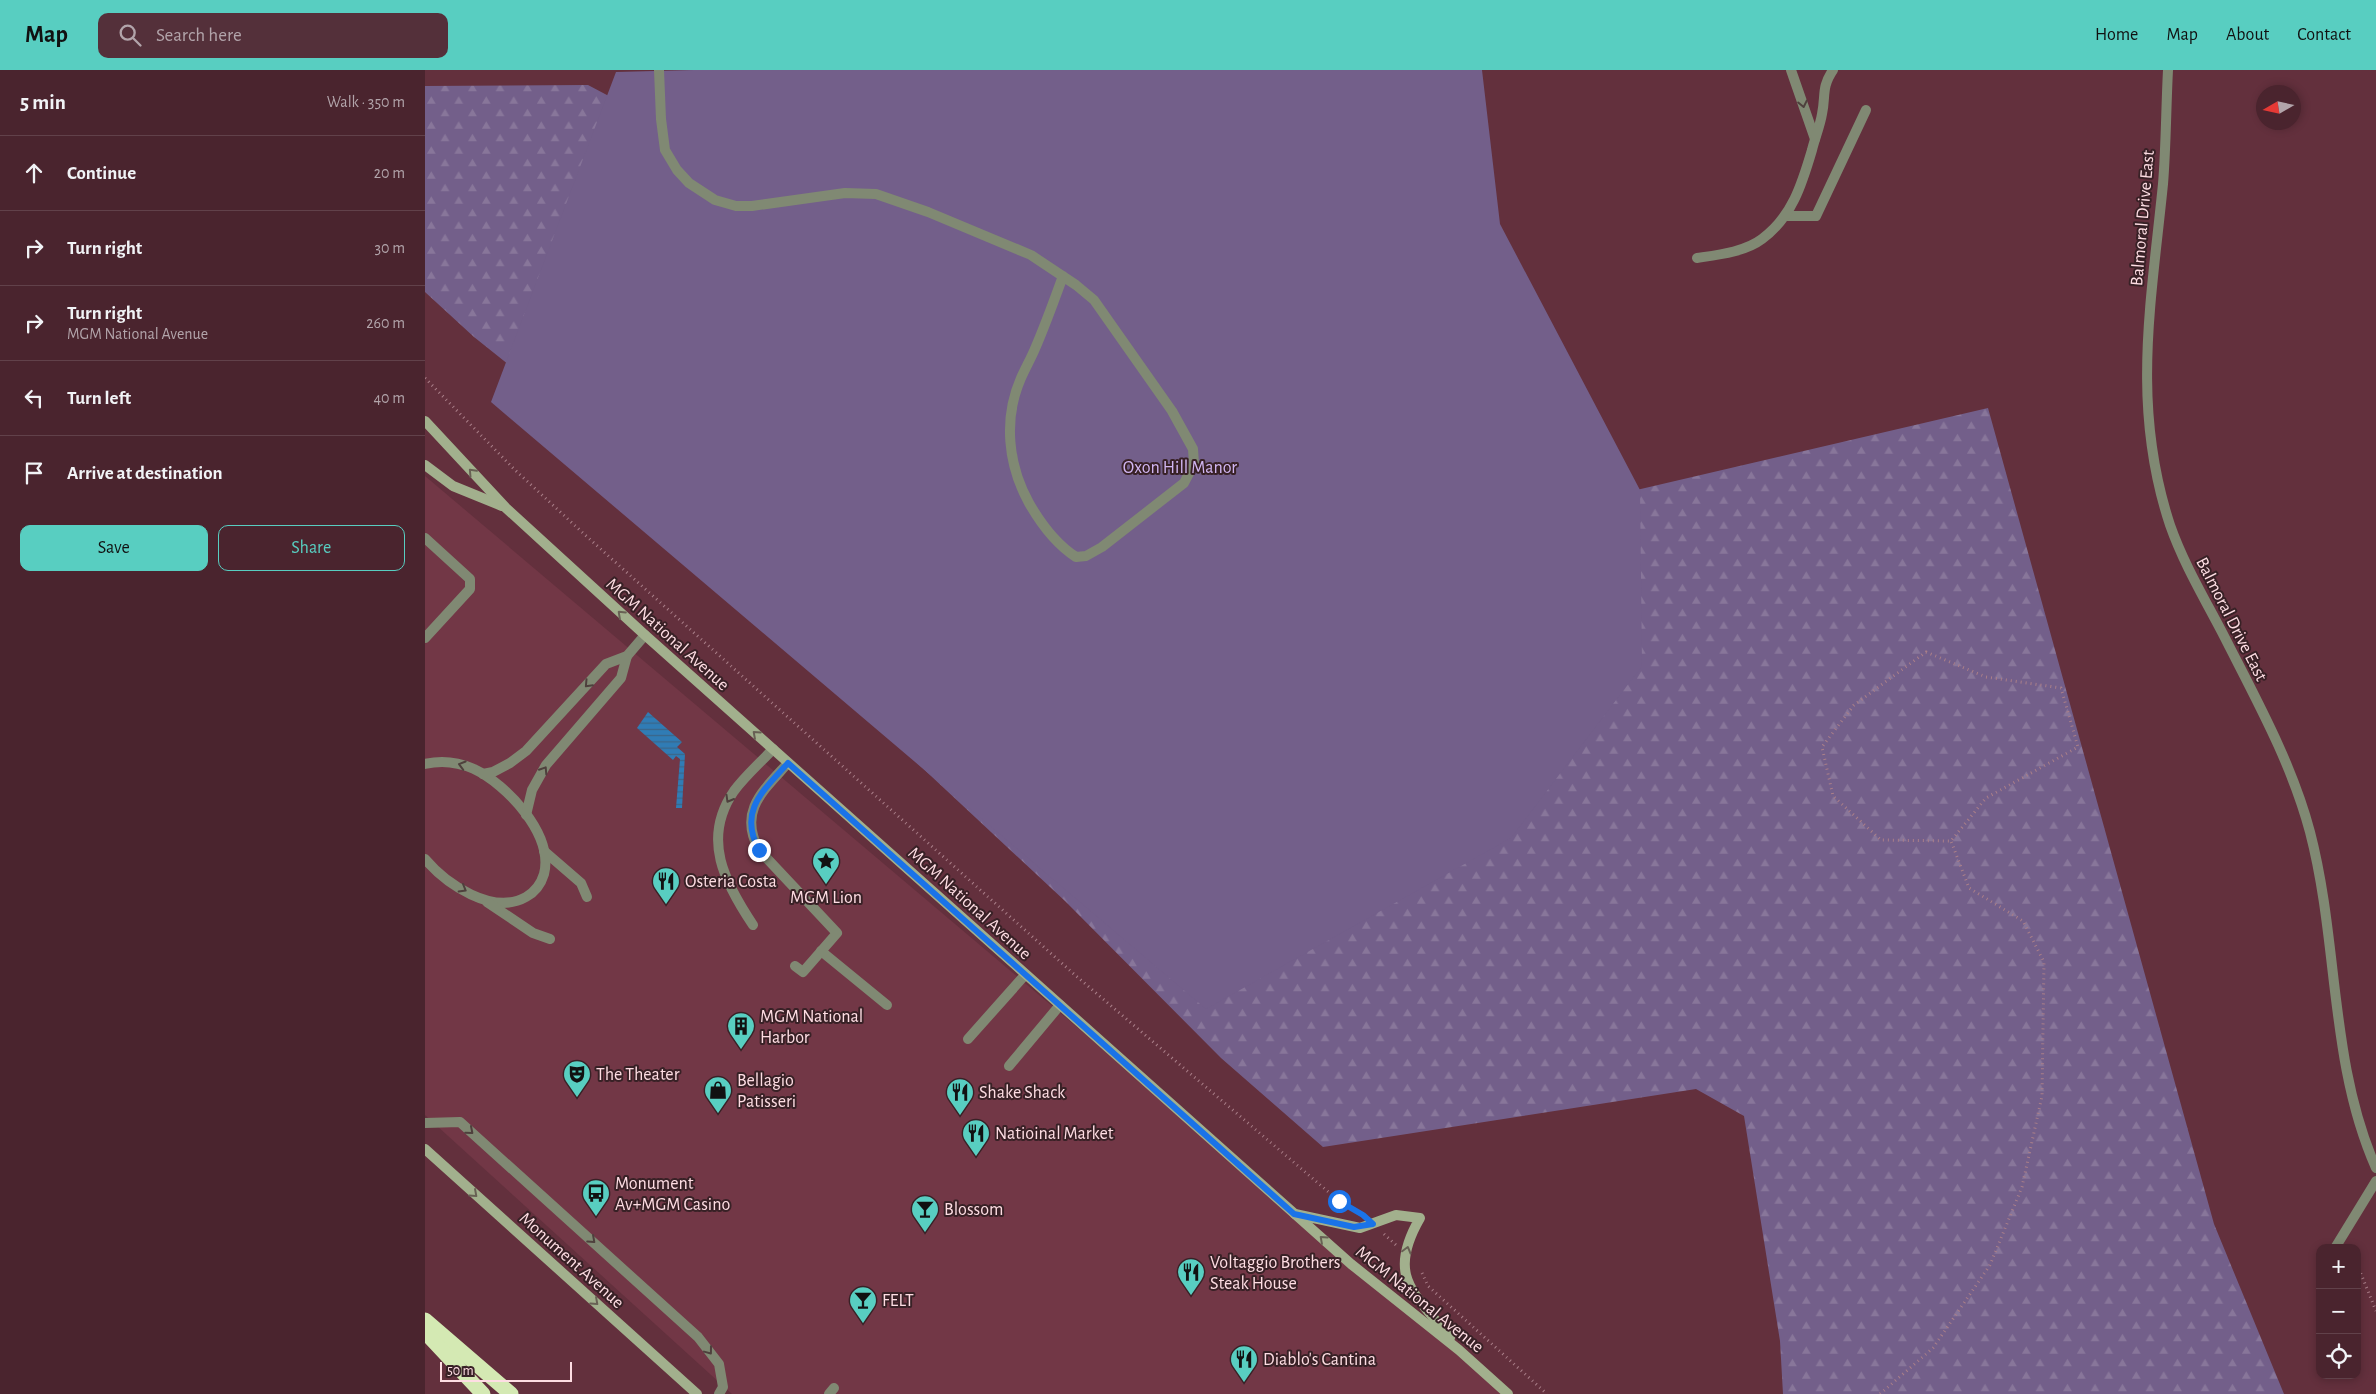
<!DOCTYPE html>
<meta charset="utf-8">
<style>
:root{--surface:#4a242e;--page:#54303a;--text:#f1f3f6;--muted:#b2a4aa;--line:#61414a;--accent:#58cec1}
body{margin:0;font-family:"Alegreya Sans",sans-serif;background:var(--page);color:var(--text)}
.controls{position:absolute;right:15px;bottom:15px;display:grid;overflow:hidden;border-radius:10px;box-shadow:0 2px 8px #0003}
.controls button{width:45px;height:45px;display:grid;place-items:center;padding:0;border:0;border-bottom:1px solid var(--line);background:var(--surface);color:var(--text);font:25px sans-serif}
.compass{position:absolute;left:1831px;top:15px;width:45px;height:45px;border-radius:50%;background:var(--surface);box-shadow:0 2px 8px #0003;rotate:261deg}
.scale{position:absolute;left:15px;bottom:12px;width:132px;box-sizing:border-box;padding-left:5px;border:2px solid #fedde3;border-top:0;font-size:14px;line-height:18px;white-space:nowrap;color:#fedde3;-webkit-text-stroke:4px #382126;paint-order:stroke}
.stop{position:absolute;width:15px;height:15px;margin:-11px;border:4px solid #1a73e8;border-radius:50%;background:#fff}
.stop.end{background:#1a73e8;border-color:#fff;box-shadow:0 1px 5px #0008}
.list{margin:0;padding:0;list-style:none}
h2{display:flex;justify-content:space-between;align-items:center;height:65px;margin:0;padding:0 20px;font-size:21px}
h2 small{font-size:16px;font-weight:400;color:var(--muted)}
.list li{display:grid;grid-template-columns:32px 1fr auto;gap:15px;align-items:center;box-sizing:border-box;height:75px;padding:0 20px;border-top:1px solid var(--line)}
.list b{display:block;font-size:19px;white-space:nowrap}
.list p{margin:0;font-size:16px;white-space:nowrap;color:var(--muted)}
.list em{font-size:16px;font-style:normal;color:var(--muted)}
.actions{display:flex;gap:10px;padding:15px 20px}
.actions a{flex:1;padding:11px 0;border:1px solid var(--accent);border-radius:10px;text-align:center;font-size:18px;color:var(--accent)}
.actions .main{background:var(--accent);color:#111}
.icon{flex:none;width:28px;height:28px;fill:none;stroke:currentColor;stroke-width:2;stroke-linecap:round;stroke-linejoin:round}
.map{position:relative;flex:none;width:1951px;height:1324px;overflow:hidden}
header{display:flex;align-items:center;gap:30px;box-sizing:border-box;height:70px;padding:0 25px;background:var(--accent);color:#111}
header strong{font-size:24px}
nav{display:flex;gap:28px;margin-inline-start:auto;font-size:18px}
.search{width:350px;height:45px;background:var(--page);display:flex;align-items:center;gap:12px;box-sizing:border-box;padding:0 18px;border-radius:10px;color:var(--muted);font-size:19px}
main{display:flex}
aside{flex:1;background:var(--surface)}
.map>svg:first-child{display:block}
</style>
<header>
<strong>Map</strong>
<div class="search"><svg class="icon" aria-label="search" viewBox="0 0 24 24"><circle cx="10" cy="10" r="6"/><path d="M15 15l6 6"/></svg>Search here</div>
<nav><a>Home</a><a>Map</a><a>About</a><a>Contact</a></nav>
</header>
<main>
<aside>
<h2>5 min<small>Walk · 350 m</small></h2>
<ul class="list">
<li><svg class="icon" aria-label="ahead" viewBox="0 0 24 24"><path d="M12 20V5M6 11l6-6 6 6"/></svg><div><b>Continue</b></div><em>20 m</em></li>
<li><svg class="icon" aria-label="right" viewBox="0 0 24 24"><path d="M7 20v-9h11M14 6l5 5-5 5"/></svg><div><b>Turn right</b></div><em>30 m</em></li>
<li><svg class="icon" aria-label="right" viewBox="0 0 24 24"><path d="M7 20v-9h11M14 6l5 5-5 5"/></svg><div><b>Turn right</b><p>MGM National Avenue</p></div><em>260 m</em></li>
<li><svg class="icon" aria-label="left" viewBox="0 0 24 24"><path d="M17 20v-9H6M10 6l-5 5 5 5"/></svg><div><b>Turn left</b></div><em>40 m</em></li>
<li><svg class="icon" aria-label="arrive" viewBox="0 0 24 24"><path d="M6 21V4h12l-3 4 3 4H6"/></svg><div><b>Arrive at destination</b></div></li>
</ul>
<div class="actions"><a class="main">Save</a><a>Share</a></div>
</aside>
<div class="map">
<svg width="1951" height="1324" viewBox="0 0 1951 1324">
<defs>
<pattern id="forest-firs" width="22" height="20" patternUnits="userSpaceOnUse" patternTransform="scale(1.25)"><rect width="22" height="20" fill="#735f8a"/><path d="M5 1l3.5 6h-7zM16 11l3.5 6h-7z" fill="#88769a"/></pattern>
<pattern id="water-rules" width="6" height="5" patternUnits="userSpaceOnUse" patternTransform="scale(1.25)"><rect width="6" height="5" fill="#307cb5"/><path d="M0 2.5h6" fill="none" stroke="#3b6588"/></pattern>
</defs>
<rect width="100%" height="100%" fill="#63303d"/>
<path fill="#723746" d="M0,406L1034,1280L1079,1324H307L0,1045Z"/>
<path fill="url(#forest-firs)" d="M163,15L197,33L1173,429L1563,338L1789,1154L1859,1324H1358L1355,1271L1319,1046L1271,1019L898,1077L796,988L640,831L431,636L169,363L49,267L0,222V16Z"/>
<path fill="#735f8a" d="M268,0H1057L1075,154L1215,420L1217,596L1086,768L781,939L66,332L191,2Z"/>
<path fill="url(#water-rules)" d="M223,642L257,672L252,677L260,684L257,738H251L255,689L251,686L248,690L212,658Z"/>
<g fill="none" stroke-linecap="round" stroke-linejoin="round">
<g stroke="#aa7f89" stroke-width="3" stroke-dasharray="1 4" stroke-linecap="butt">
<path d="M0,308L89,399L159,464L650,905L914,1131L936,1143"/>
<path d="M1501,582L1561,607L1636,618L1653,677L1561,728L1526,771L1456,770L1408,726L1397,677L1429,635Z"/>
<path d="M959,1164L971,1175"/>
<path d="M1932,1194L1951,1241"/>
<path d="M997,1203L1003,1216L1122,1324"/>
<path d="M1455,1324L1508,1278L1565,1195L1597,1117L1617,1026L1619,892L1598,851L1544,818L1526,771"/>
</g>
<g stroke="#808973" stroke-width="10">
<path d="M234,0L236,49L240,80L252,100L264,113L290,130L311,136H327L420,123L451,124L503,142L606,185L651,215L669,230L747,341L768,379L769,394L759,413L677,477L661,486L651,487C631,474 616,454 604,433C583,395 578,349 596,308C600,299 605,290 609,281C620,256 629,231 638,206"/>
<path d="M1366,0L1390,69"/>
<path d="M1360,146H1391L1441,40"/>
<path d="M1272,188C1292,185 1320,182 1337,169C1367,147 1377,114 1387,80C1390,68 1395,56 1397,44C1401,25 1396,18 1408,0"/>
<path d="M0,468L45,509V519L0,568"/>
<path d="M363,693C338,721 313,741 334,780L412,863L378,902L370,896"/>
<path d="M0,694C17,690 33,692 49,699C81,714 129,764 119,804C116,814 110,822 101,827C68,846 21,814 0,789"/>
<path d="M58,704L68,702L85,693L101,681L181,594L202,586L220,565"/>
<path d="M101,745L107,720L121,695L196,608L202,586"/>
<path d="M119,781L156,813L162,827"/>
<path d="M62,832L108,863L125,869"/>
<path d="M328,855C300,813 276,769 309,721C320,706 335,693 348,679"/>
<path d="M396,881L462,935"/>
<path d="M543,969L600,905"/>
<path d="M584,996L635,935"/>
<path d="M0,1053L35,1052L273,1267L294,1294L298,1317L294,1324"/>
<path d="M1910,1178L1951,1111"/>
<path d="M404,1324L409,1318"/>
</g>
<path stroke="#808973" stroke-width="10" d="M1743,0C1741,38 1741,77 1738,114C1726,234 1706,337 1745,455C1759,495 1781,531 1800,568C1832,631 1867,694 1885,762C1914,873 1904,992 1951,1098"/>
<g stroke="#a2b08d" stroke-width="10">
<path d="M0,351L81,438L220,565L926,1194L1034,1280L1083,1324"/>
<path d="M0,395L28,416L77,436"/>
<path d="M0,1079L272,1324"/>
<path d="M870,1144L935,1158L971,1145L995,1148C961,1207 989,1222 1025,1268"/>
</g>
<g stroke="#d4e9b3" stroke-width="15">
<path d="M0,1250L86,1324"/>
<path d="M0,1262L58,1324"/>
</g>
</g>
<defs><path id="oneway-chevron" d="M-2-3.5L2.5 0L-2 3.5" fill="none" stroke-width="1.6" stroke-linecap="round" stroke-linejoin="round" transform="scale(1.25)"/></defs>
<g stroke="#4e403d">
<use href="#oneway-chevron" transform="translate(1378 34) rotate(78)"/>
<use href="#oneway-chevron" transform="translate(163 614) rotate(133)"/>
<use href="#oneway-chevron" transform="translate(37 695) rotate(-164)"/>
<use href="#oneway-chevron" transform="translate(119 700) rotate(-57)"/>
<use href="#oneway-chevron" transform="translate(304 729) rotate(120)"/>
<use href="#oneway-chevron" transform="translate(38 819) rotate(30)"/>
<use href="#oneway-chevron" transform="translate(45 1061) rotate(41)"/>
<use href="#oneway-chevron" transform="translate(167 1170) rotate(42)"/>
<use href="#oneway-chevron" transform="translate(284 1281) rotate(53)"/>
</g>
<g stroke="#686154">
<use href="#oneway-chevron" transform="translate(47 402) rotate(-133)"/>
<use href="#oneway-chevron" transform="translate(196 544) rotate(-137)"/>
<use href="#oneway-chevron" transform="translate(331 664) rotate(-138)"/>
<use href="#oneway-chevron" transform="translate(49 1124) rotate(42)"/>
<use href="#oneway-chevron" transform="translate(898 1169) rotate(-138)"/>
<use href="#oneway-chevron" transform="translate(982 1180) rotate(-75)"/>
<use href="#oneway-chevron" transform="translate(170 1232) rotate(42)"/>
</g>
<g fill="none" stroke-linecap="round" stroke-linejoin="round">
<path stroke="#1a73e8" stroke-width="6" d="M334,780C313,741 338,721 363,693L869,1144L929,1157L948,1154L938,1145L914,1131"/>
</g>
<defs>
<g id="sight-pin" transform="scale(1.4375)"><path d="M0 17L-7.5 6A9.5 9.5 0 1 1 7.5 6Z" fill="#58cec1" stroke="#382126"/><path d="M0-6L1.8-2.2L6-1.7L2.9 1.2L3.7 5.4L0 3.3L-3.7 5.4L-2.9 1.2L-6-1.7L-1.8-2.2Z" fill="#111"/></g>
<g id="restaurant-pin" transform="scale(1.4375)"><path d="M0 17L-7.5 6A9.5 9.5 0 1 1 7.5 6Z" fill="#58cec1" stroke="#382126"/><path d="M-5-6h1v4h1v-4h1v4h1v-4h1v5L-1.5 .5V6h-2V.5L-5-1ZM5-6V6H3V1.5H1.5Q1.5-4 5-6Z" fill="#111"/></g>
<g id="building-pin" transform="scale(1.4375)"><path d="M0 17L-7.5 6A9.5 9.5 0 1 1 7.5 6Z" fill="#58cec1" stroke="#382126"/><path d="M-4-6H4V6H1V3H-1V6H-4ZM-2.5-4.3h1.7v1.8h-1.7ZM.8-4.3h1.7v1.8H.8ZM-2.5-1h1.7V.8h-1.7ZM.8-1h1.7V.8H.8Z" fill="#111"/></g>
<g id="theatre-pin" transform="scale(1.4375)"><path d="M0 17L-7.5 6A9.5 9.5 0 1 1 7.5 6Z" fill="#58cec1" stroke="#382126"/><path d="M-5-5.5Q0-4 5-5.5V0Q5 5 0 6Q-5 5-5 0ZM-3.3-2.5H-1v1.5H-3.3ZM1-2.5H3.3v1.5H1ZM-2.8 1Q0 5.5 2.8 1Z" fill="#111"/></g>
<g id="shop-pin" transform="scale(1.4375)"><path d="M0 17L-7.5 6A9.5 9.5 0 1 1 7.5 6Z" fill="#58cec1" stroke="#382126"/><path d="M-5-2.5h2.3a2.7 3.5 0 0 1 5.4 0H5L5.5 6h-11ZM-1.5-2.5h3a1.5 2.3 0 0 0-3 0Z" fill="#111"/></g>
<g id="bus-pin" transform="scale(1.4375)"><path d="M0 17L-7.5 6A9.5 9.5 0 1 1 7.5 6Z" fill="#58cec1" stroke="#382126"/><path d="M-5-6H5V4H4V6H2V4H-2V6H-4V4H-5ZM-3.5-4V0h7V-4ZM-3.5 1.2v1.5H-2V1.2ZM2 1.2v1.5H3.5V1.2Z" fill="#111"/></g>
<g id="bar-pin" transform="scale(1.4375)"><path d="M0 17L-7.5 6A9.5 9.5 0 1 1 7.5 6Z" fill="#58cec1" stroke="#382126"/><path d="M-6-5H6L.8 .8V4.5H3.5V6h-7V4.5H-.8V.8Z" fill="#111"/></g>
</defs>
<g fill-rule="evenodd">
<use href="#sight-pin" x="401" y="791"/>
<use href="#restaurant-pin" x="241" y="811"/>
<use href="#building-pin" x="316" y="956"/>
<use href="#theatre-pin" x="152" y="1004"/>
<use href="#shop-pin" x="293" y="1020"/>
<use href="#restaurant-pin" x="535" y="1022"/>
<use href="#restaurant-pin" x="551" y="1063"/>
<use href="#bus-pin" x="171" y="1123"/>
<use href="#bar-pin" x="500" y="1139"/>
<use href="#restaurant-pin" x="766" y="1202"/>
<use href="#bar-pin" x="438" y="1230"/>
<use href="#restaurant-pin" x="819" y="1289"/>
</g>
<g text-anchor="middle" stroke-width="4" stroke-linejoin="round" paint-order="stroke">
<g font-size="18" fill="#fedde3" stroke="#382126">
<text transform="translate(1717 148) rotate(-85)" y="6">Balmoral Drive East</text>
<text transform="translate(1807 549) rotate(63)" y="6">Balmoral Drive East</text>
<text transform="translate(243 564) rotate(42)" y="6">MGM National Avenue</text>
<text transform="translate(545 833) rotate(42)" y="6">MGM National Avenue</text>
<text transform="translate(147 1190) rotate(42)" y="6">Monument Avenue</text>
<text transform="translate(995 1229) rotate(39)" y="6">MGM National Avenue</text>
</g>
<g font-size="18" fill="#d1b6f2" stroke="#382126">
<text x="755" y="403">Oxon Hill Manor</text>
</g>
<g font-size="18" fill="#fedde3" stroke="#382126" text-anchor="start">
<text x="260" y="817">Osteria Costa</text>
<text x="401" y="833" text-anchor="middle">MGM Lion</text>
<text x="335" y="952">MGM National<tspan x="335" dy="21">Harbor</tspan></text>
<text x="171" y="1010">The Theater</text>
<text x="312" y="1016">Bellagio<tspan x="312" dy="21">Patisseri</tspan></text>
<text x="554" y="1028">Shake Shack</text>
<text x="570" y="1069">Natioinal Market</text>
<text x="190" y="1119">Monument<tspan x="190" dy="21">Av+MGM Casino</tspan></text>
<text x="519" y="1145">Blossom</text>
<text x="785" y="1198">Voltaggio Brothers<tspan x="785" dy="21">Steak House</tspan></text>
<text x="457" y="1236">FELT</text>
<text x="838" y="1295">Diablo's Cantina</text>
</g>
</g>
</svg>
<div class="controls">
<button>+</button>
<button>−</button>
<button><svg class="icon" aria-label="locate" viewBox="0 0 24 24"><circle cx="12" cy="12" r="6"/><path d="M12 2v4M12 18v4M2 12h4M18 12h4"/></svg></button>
</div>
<svg class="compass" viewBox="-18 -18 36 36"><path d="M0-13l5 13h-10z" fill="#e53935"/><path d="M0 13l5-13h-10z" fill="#b2a4aa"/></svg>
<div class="scale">50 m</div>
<div class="stop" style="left:914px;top:1131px"></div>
<div class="stop end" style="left:334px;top:780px"></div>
</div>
</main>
